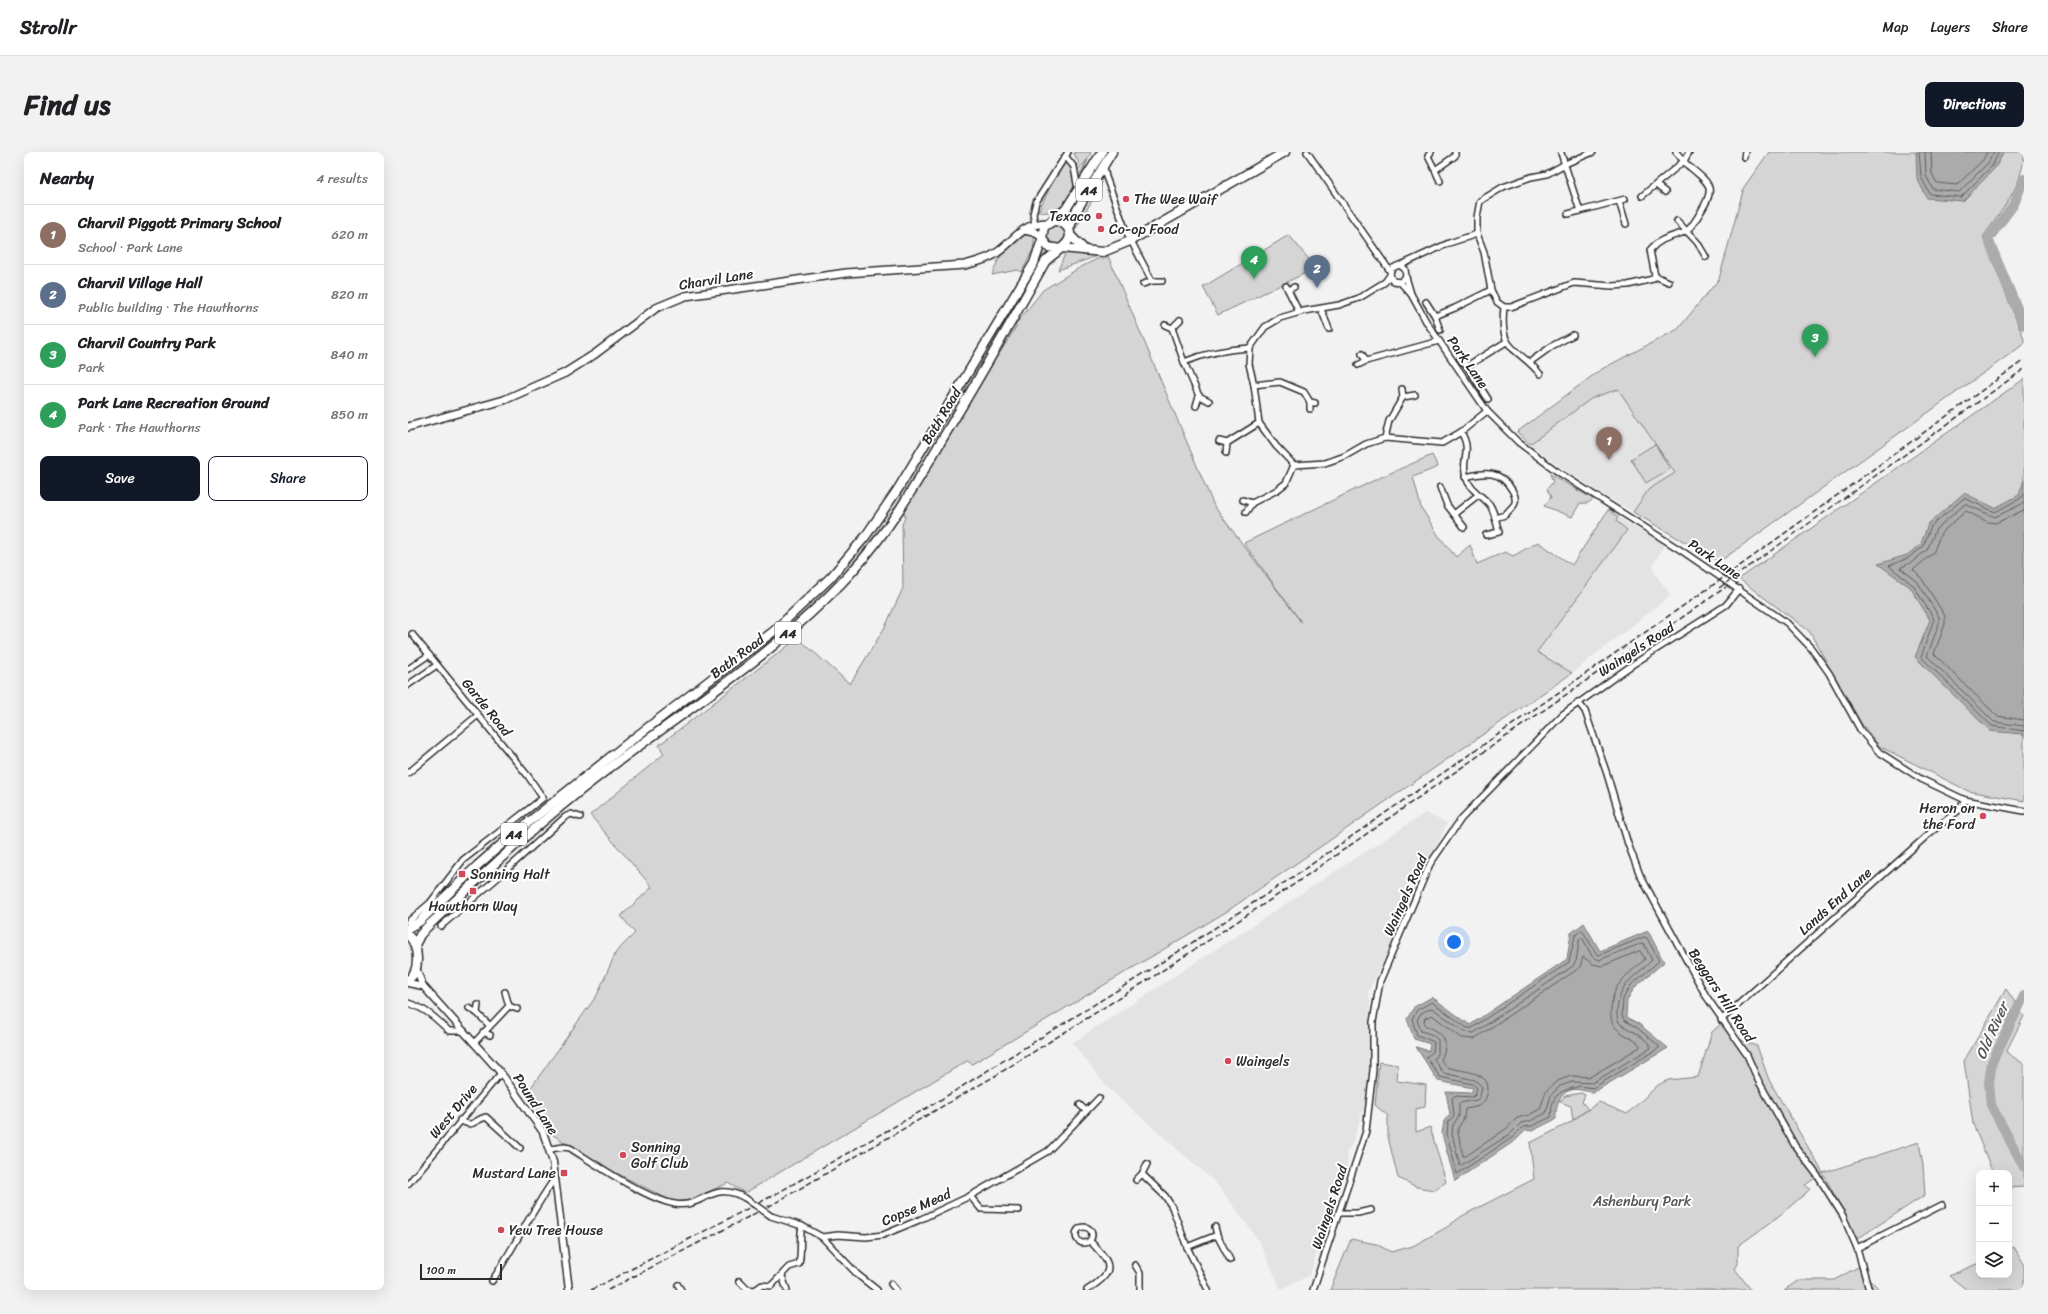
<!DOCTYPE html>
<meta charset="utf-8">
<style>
:root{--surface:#fff;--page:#f2f2f2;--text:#202124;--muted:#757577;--line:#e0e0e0;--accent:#111827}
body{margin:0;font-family:Sriracha,sans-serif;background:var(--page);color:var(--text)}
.controls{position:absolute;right:12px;bottom:12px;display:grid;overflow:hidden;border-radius:8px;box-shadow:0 4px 16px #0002}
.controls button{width:36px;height:36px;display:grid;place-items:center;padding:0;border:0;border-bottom:1px solid var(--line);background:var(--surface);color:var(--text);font:20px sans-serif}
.scale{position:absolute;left:12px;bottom:10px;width:82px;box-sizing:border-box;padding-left:4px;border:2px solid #2b2b2b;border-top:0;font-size:11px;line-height:14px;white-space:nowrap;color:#2b2b2b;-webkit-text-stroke:3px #fff;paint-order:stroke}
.you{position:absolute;left:1046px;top:790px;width:14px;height:14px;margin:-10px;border:3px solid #fff;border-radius:50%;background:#1a73e8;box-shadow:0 0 0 6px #1a73e833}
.badge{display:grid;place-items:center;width:26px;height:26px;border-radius:50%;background:var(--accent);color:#fff;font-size:13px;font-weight:700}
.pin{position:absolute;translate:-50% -33px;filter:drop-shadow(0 1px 2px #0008)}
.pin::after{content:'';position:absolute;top:21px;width:14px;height:12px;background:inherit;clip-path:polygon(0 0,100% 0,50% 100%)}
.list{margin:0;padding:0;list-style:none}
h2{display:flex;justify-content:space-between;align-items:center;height:52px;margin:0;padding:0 16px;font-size:17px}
h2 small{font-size:13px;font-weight:400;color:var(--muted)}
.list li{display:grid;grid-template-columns:26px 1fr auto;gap:12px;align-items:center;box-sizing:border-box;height:60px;padding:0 16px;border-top:1px solid var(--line)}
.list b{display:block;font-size:15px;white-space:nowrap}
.list p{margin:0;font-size:13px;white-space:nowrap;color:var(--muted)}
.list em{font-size:13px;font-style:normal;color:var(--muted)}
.actions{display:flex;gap:8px;padding:12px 16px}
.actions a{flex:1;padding:9px 0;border:1px solid var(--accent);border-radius:8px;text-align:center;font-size:14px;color:var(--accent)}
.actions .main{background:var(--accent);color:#fff}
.icon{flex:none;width:22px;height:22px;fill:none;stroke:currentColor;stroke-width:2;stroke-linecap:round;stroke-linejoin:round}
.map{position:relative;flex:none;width:1616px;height:1138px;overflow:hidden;border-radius:8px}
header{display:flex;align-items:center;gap:24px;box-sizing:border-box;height:56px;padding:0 20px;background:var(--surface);border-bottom:1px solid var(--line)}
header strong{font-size:19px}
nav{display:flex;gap:22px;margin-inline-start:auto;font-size:14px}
.intro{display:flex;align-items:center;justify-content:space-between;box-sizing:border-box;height:96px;padding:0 24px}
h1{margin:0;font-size:28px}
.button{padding:10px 18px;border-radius:8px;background:var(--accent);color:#fff;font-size:14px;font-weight:700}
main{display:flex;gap:24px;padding:0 24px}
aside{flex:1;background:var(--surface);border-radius:8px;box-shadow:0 4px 16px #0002}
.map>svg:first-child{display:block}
</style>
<header>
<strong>Strollr</strong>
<nav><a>Map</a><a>Layers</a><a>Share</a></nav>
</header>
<div class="intro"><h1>Find us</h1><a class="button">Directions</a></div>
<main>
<aside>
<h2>Nearby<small>4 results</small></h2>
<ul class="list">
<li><span class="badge" style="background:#8d6e63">1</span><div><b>Charvil Piggott Primary School</b><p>School · Park Lane</p></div><em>620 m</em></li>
<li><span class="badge" style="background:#5c6f8a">2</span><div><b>Charvil Village Hall</b><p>Public building · The Hawthorns</p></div><em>820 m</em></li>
<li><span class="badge" style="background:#2e9e5b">3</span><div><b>Charvil Country Park</b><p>Park</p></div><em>840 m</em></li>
<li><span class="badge" style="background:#2e9e5b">4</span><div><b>Park Lane Recreation Ground</b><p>Park · The Hawthorns</p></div><em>850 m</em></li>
</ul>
<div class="actions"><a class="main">Save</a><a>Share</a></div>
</aside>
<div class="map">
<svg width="1616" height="1138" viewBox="0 0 1616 1138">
<rect width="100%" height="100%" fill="#f2f2f2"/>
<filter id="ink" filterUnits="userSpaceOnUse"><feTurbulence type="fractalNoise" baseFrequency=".025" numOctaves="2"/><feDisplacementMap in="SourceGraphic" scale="8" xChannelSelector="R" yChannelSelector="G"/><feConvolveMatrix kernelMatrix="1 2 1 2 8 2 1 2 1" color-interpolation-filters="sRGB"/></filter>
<g filter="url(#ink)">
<g fill="#e3e3e3">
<path d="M1210,237L1267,321L1241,337L1225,360L1163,323L1122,292L1184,246Z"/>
<path d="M1210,365L1257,393L1245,412L1247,422L1263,443L1164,521L1129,500L1215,384L1208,369Z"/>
<path d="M1017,661L1039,671L974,812L960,840L962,849L959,946L945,990L939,1000L940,1010L901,1124L873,1137L851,1089L809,1032L702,938L664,891Z"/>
</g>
<g fill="#d5d5d5" stroke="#808080">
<path d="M667,0H683L672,27V22L679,8L670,18L669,14L671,11L666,2Z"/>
<path d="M1361,0H1616C1616,33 1593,59 1575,85L1616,187V192L1311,410L1225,360L1241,337L1267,321L1210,237L1184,246L1122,292L1109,280L1192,218L1270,177L1311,127L1336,35Z"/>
<path d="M659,7C676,30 660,65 630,60L652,15Z"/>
<path d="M693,26V33L667,78C669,65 682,33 693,26Z"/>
<circle cx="648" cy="83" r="10"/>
<path d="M617,83H627L625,97L614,120L609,118L584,123L591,106Z"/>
<path d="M881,83L908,116L810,163L795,135Z"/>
<path d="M636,98L640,100L482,367L459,398L413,448L361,493L269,562L76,715L75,713L196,613L360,488L391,462L465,380L629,113Z"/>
<path d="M668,101L689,104L650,118L657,102Z"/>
<path d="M700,104L806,354L893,470L836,391L971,326L1024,303L1030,315L1005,325L1013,355L1030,383L1048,405L1062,393L1069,412L1097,400L1105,404L1130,390L1164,413L1200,358L1210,365L1208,369L1219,378L1215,384L1129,500L1164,521L818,760L564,912L559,909L337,1041L320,1031L282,1048L266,1050L196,1015L145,983L119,941L189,843L208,800L227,781L213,764L244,735L182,663L256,602L251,593L390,486L442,532L477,475L495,436L494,372L497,366L496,359L590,202V204L608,175V172L635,138L671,116L693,105L694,108Z"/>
<path d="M1616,227V649L1560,639L1471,594L1453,571L1401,479L1331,427Z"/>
<path d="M1247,292L1262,317L1238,331L1223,307Z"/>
<path d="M1142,322L1185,347C1182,351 1177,352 1172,351L1164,365L1136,354L1143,345L1139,337L1145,330Z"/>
<path d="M1598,837L1616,864L1598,900L1616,912V1035L1601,1036V1021H1585L1565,972L1556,909Z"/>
<path d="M1317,868L1331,887L1349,894L1361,928L1415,1021L1511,990L1515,1013L1517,1043L1449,1087L1415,1021L1397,1033L1402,1037L1398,1041L1366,1068L1330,1094V1112L1327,1117L1343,1138H922L943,1087L968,1092L983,1100L1005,1094L1039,1075L1054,1064L1126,1027L1122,991L1165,969L1163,954L1152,950L1157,944L1173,941L1177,943L1174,950L1180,957L1165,968L1191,950L1219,962L1250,933L1260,928L1290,925L1304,880Z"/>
<path d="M971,910L990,913L989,929L1018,933L1017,955L1008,957V980L1022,975L1038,1030L1026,1038L1009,1035L990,1026L980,985V964L967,953Z"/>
<path d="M1606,1095L1616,1112V1138H1559L1541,1124L1571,1111V1123H1601V1098Z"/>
<path d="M1450,1115L1470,1136L1468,1138H1376L1391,1128H1426Z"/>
</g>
<g fill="#ababab" stroke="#787878">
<path d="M1508,0H1596L1587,16L1555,49L1519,46L1509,26Z"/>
<path d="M1616,328V585L1614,582L1582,579L1507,505L1522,468L1502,435L1470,412L1499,403L1513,392L1520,372L1556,341L1587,356L1611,343Z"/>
<path d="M1176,771L1192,799L1240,779L1256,810L1227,835L1219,848L1218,865L1231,872L1260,896L1186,940C1181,940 1178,939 1173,938C1154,934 1147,952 1148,967L1124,979L1118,978L1108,988L1047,1029L1034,982L1036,969L1042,962L1038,940L1063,941L1065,936L1030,929L1008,895L1021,899L1022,892L1006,887L999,867L1006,855L1024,845L1062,873L1159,807L1163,781Z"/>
</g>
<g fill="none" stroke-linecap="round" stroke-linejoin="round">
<g stroke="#5e5e5e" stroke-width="1">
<path d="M1511,0L1513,25L1522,42L1553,45L1584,14L1591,0"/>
<path d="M1517,0L1518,24L1525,37L1551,40L1580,11L1586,0"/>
<path d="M1523,0L1524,22L1529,31L1549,33L1575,8L1579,0"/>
<path d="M1616,342L1613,346L1587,360L1556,346L1523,374L1515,395L1500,406L1481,414L1505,433L1526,467L1513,505L1584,574L1616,579"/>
<path d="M1616,351L1587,365L1557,352L1528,377L1519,398L1504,410L1492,416L1509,429L1531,465V472L1519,504L1586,570L1616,574"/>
<path d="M1616,358L1588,371L1580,370L1558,359L1533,381L1525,401L1505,418L1514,427L1537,464V472L1526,502L1589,564L1616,568"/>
<path d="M1174,778L1188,801L1191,803L1236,785L1239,786L1251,809L1223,833L1215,847L1214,864L1216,868L1228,875L1251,894V896L1185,936L1172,934L1155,939L1147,945L1144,953L1143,965L1124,974L1115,975L1105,985L1049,1022L1039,982L1040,971L1046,963L1044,946L1046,944L1065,945L1067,943L1069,936L1065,932L1032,925L1018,905L1025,900L1026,890L1009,883L1004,867L1009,858L1024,850L1059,876H1064L1161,810L1167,784Z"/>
<path d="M1172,786L1175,787L1184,804L1191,808L1234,791L1236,792L1244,808C1226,826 1211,831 1209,860C1209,865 1209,870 1214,873C1223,879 1240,886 1243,896L1184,931L1164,930L1152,934L1143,943L1138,961L1122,969L1113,971L1102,982L1052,1014L1044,982L1045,973L1051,964V951L1069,948L1072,944L1074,935L1067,928L1035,921L1026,907L1030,900V888L1025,883L1013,879L1009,868L1013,861L1024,856L1057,880L1066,881L1165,814L1168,809Z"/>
<path d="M1232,799L1237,807C1219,824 1205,830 1203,857C1203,863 1202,869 1207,875C1213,882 1225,886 1232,893V895L1182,925L1163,924L1149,929L1138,939L1132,957L1121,963L1109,966L1098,977L1058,1004H1055L1050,981V976L1056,966L1057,957C1068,955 1075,955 1079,943C1086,918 1053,920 1038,915L1033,908C1042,888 1036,881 1018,874L1016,869L1017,866L1024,863L1054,886L1066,887L1167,819L1172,815L1175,805L1185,812L1194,814Z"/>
</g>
<g stroke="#ababab" stroke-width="10">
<path d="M1616,27L1606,52L1580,87L1616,173"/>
<path d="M1616,844L1584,910L1581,931L1583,953L1616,1015"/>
</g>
<g stroke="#2b2b2b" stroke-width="8">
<g id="minor">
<path d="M899,0L982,119"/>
<path d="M1023,0L1020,4L1027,18"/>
<path d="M1185,0L1157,12L1139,22L1123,25L1095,35L1072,49L1069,65V82L1076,100L1083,138L1089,150L1096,155H1103L1166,131L1204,134L1220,133L1245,127L1247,124L1242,98C1252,86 1263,85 1277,80C1282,78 1289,66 1292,61C1307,37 1304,33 1283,16C1277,12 1273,5 1268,0"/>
<path d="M1153,1L1172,59L1160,62"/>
<path d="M658,5L666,15L670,38"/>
<path d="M1336,5L1337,0"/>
<path d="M696,15L698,25L718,79L744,129H754"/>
<path d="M1032,29L1027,18L1047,4V0"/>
<path d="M1248,33L1257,40"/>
<path d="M1234,44L1276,9L1281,0"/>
<path d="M1211,49L1218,72"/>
<path d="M1172,59L1217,47"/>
<path d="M1269,69L1289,90L1298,105"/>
<path d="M627,72L625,62L628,50L660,0"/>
<path d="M993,113L1041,91L1069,82"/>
<path d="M982,123L977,130L951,146L931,153L896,159L872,166L857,175L842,196L841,212L846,233L851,271L868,294L886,313L917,311L937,304L958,292L977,286L1034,291L1053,280L1079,259"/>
<path d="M1247,124L1261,130"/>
<path d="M998,125L992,130L985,129L982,123L983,117L991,113L997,117L998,125L1003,142L1019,171L1079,259L1110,290L1150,320L1274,399L1379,471L1403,496L1421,521L1453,579L1471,600L1513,627L1557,648L1616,659"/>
<path d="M992,130L1003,142"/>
<path d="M735,132L744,129"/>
<path d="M878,134L891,160"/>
<path d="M880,138L886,135"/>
<path d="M1018,150L1027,164L1047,156L1083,138"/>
<path d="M1096,155C1091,201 1108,193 1132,222"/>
<path d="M913,157L921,177"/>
<path d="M1027,164L1032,178"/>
<path d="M757,173L764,176L776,210C798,201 818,197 842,196"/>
<path d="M764,176L772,168"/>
<path d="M954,202L958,209L1031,189"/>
<path d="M1052,207L1059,214"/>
<path d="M776,210L791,244L801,249"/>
<path d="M1122,210L1144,194L1165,183"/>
<path d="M950,213L958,209"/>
<path d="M846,233L872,230L896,240L902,250L907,251"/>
<path d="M995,245L1007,243"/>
<path d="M1080,247L1059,214L1098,190"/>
<path d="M788,254L791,244"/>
<path d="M902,257V250"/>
<path d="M1053,280C1065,300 1052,308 1058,325C1062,339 1074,343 1082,353C1087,361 1088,371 1091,380L1078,383"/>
<path d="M977,286L981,269L995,245L994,237"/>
<path d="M811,289L819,291L851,271"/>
<path d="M818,301L819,291"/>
<path d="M1057,325C1077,320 1093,318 1104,338C1107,343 1109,348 1106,353L1097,363L1087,366"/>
<path d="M1032,335L1039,353L1056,375"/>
<path d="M835,348L844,351L869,338L878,331L886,313"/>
<path d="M838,360L844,351"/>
<path d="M1046,362L1070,343"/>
<path d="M0,517L21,503"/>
<path d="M0,533L29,513"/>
<path d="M1170,550L1177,559L1199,622L1220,692L1232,723L1298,844L1339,903L1350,928L1387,994L1409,1023L1435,1064L1449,1096L1461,1138"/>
<path d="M0,621L70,563"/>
<path d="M0,770L22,751L55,708L135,646L120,624L4,482"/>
<path d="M33,774L94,722L157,665L163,662L172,665"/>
<path d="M0,851C17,856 29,867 41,879H56"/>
<path d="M101,854L109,857"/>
<path d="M61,856L69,861L81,873"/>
<path d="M69,861L70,853"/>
<path d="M1313,868L1523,680L1551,658L1557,648"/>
<path d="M75,880L82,883"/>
<path d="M66,891L101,854L97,840"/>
<path d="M672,953L678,959"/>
<path d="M52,968C66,977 65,968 78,965L112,996"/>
<path d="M142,997L156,995L162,996C189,1013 238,1047 267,1052C294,1057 305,1027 337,1046"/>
<path d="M739,1012L734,1022L757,1044L764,1055L779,1095L800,1138"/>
<path d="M728,1028L734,1022"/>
<path d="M0,1032L93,921"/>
<path d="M562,1044L573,1057L611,1058"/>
<path d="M932,1061H950L963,1058"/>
<path d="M363,1064L394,1074L414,1085L450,1123L469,1138"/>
<path d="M807,1075L809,1083"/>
<circle cx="676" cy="1083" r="8"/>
<path d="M414,1085L430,1083L458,1085L475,1083L511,1068L562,1044L640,999L691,946"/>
<path d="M779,1095L809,1083L822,1108"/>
<path d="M1449,1096L1534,1053"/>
<path d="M727,1113L732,1121V1138"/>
<path d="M374,1124L379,1138"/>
<path d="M84,1129C106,1095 124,1059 147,1026"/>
<path d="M331,1129L339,1137L347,1138L354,1133L363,1134L381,1115L391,1112C394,1099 391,1087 394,1074"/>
<path d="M483,1132L488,1138"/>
<path d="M270,1133L273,1138"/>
<path d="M679,1138C708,1119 705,1113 682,1089"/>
<path d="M905,1138L958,979L965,918V870L972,829L1022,712L1053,667L1155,562L1224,513L1318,453L1331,437"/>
</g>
</g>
<g stroke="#2b2b2b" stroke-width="9">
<g id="tertiary">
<path d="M8,816L15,834L93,921L135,980L145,1010L161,1138"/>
<path d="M0,831L15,834"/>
</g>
</g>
<g stroke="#2b2b2b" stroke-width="10">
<g id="secondary">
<path d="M616,78L626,80L633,84"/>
<path d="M0,275L96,248L157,221L187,202L248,156L277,144L438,121L557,113C567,110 578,108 587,102C607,89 612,72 639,71"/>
</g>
</g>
<g stroke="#2b2b2b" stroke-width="11">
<g id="primary">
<path d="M643,69L658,57L694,0"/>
<path d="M661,78L667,61L704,0"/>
<path d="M662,83L677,98"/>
<path d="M654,96L695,100L722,89L877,0"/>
<path d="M0,776L11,770L70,713L102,685L225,587L366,479L423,425L457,385L490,337L626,111L634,88"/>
<path d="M0,783C11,793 13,819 0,828"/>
<path d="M7,793L12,783L19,775C76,721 134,667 196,620C279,557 370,500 441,423C479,382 507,334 535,286C570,228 604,169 637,110C645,100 671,90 659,75C655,70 651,69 645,69L636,75L634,86L640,95L652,97"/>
</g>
</g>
<use href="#minor" stroke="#fff" stroke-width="5"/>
<use href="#tertiary" stroke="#fff" stroke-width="6"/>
<use href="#secondary" stroke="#fff" stroke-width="7"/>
<use href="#primary" stroke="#fff" stroke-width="8"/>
<g stroke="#2b2b2b" stroke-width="1.5" stroke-dasharray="6 3" stroke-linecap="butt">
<path d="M1311,436L1616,217"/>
<path d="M1220,503L1318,435"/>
<path d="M183,1138L366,1043L524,953L742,818L888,723L1308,431L1616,208"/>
<path d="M200,1138L367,1051L587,924L743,826L888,731L1222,498"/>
</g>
<g stroke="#2b2b2b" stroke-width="8" stroke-linecap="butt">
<path id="minor-bridge" d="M337,1046L363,1064"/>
</g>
<use href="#minor-bridge" stroke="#fff" stroke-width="5"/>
</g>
</g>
<g fill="#d1495b" stroke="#fff" stroke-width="1.5">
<circle cx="718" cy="47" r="4"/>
<circle cx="691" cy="64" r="4"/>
<circle cx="693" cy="77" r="4"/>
<circle cx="1575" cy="664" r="4"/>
<rect x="50" y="718" width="8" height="8" rx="2"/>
<rect x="61" y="735" width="8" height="8" rx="2"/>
<circle cx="820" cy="909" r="4"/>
<circle cx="215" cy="1003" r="4"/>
<rect x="152" y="1017" width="8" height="8" rx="2"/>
<circle cx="93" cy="1078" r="4"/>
</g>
<g text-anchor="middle" stroke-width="4" stroke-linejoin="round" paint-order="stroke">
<g fill="#fff" stroke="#6b6b6b" stroke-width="1">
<rect x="668" y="27" width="26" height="22" rx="3"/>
<rect x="367" y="470" width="26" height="22" rx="3"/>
<rect x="93" y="671" width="26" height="22" rx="3"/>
</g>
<g font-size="13" font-weight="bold" fill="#2b2b2b">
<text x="681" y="43">A4</text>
<text x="380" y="486">A4</text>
<text x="106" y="687">A4</text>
</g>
<g font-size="14" fill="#2b2b2b" stroke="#fff" text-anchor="start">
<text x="726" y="52">The Wee Waif</text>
<text x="683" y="69" text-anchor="end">Texaco</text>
<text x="701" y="82">Co-op Food</text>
<text x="1567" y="661" text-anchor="end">Heron on<tspan x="1567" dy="16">the Ford</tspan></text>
<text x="62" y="727">Sonning Halt</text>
<text x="65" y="759" text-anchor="middle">Hawthorn Way</text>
<text x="828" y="914">Waingels</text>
<text x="223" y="1000">Sonning<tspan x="223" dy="16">Golf Club</tspan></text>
<text x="148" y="1026" text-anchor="end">Mustard Lane</text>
<text x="101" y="1083">Yew Tree House</text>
</g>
<g font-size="14" fill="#2b2b2b" stroke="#fff">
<text transform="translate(308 127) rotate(-9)" y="5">Charvil Lane</text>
<text transform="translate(1060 210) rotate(55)" y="5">Park Lane</text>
<text transform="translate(533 264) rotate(-59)" y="5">Bath Road</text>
<text transform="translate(1307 407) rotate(34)" y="5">Park Lane</text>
<text transform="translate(1228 497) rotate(-33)" y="5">Waingels Road</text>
<text transform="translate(329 504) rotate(-37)" y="5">Bath Road</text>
<text transform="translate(79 555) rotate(51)" y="5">Garde Road</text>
<text transform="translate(997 743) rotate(-66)" y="5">Waingels Road</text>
<text transform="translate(1427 749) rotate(-42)" y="5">Lands End Lane</text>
<text transform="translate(1314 843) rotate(57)" y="5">Beggars Hill Road</text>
<text transform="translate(128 952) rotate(57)" y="5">Pound Lane</text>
<text transform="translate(45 959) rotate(-50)" y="5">West Drive</text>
<text transform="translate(508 1055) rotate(-23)" y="5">Copse Mead</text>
<text transform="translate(921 1055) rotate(-72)" y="5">Waingels Road</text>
</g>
<g font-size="14" fill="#565656" stroke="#fff">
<text x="1234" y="1054">Ashenbury Park</text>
</g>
<g font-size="15" font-style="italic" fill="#585858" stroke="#fff">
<text transform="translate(1584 879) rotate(-66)" y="5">Old River</text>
</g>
</g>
</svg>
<div class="controls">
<button>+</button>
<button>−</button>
<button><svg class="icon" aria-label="layers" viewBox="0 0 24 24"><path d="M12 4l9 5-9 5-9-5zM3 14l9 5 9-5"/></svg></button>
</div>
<div class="scale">100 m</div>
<div class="you"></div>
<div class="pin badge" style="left:1201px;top:308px;background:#8d6e63">1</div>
<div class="pin badge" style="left:909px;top:136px;background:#5c6f8a">2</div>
<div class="pin badge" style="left:1407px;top:205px;background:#2e9e5b">3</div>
<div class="pin badge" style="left:846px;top:127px;background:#2e9e5b">4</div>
</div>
</main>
